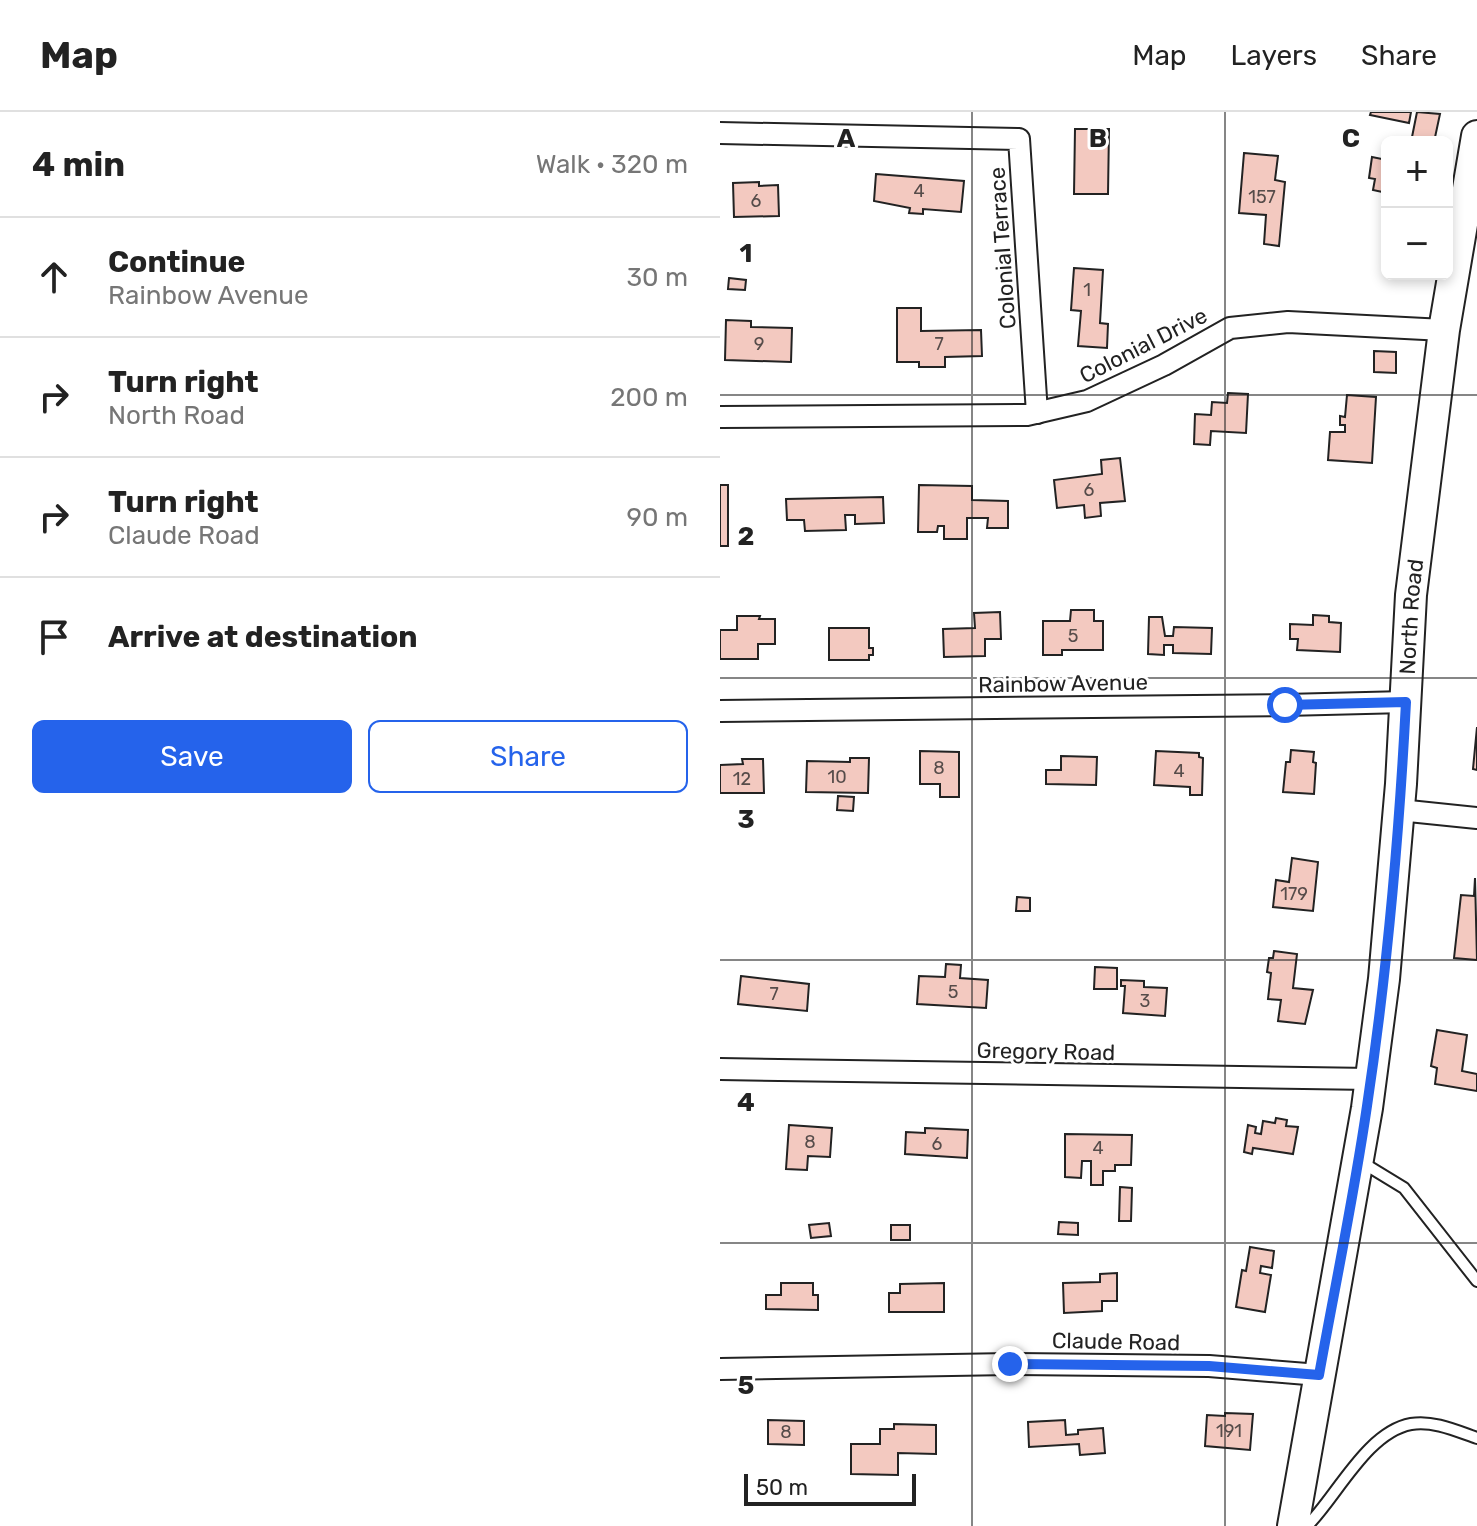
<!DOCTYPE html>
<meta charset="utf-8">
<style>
:root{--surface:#fff;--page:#f2f2f2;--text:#222;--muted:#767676;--line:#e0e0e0;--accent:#2563eb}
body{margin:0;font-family:Rubik,sans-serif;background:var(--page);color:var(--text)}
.controls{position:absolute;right:24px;top:24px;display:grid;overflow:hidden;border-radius:12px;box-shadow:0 4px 12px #0003}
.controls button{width:72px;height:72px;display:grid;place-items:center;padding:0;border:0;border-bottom:2px solid var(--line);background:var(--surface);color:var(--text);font:40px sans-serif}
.scale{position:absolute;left:24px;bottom:20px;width:172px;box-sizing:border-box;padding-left:8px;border:4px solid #222;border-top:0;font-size:22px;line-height:28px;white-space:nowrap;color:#222;-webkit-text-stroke:6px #fff;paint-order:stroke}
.stop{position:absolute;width:24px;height:24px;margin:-18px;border:6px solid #2563eb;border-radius:50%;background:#fff}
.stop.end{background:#2563eb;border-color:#fff;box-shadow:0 2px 8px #0008}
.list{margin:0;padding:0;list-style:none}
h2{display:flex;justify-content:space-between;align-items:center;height:104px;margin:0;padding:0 32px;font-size:34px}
h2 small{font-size:26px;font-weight:400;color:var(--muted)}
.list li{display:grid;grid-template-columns:52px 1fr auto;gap:24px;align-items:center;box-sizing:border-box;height:120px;padding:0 32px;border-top:2px solid var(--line)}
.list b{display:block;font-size:30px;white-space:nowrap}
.list p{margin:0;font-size:26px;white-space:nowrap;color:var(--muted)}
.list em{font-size:26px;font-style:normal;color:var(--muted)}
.actions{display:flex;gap:16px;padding:24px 32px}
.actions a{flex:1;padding:18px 0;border:2px solid var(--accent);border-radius:12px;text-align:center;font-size:28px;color:var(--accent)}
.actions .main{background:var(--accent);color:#fff}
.icon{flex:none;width:44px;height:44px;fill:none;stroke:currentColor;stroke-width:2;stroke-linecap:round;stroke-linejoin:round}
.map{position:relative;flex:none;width:757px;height:1414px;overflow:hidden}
header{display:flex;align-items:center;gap:48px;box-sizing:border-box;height:112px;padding:0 40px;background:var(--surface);border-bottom:2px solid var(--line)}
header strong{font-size:38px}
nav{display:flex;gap:44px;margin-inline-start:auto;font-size:28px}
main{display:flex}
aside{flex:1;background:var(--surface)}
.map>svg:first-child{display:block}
</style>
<header>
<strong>Map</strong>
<nav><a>Map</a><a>Layers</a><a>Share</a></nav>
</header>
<main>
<aside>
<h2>4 min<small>Walk · 320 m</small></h2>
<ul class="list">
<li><svg class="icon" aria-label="ahead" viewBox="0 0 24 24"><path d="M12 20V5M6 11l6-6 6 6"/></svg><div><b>Continue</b><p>Rainbow Avenue</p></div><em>30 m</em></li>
<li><svg class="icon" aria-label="right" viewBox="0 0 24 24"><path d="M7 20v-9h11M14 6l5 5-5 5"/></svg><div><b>Turn right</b><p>North Road</p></div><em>200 m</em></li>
<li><svg class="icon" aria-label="right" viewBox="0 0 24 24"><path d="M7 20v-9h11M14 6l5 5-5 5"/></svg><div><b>Turn right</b><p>Claude Road</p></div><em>90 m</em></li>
<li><svg class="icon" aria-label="arrive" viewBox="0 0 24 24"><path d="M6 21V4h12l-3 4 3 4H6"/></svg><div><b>Arrive at destination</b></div></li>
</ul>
<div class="actions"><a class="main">Save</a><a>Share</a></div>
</aside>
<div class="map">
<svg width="757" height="1414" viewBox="0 0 757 1414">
<rect width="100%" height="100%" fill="#fff"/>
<g fill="#f3c9c0" stroke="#222" stroke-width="2">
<path d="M651,0H691L689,11L650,3Z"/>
<path d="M697,0L720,2L714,30L692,25Z"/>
<path d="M355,17H389L388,82H354Z"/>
<path d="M524,41L558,44L555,68L565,70L559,134L544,132L546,103L519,101Z"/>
<path d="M652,45L667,48V81L653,78L655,67L649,66Z"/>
<path d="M156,62L244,69L241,100L203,97V102L189,101L190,96L154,89Z"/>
<path d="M39,70V74L58,73L59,104L14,105L13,71Z"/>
<path d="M354,156L383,158L380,211L388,212L387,236L358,234L361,199L351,198Z"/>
<path d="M9,166L26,168L25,178L8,177Z"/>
<path d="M177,196H201V219L261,218L262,244L225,245V255H199V250H177Z"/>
<path d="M6,208L31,209V215L72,216L71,250L5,248Z"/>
<path d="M654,239L676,240V261L654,260Z"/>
<path d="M508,281L528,282L526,321L491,319L490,333L474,332L475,302L491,303L492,290L507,291Z"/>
<path d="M627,283L656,285L652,351L608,348L610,320H625V313H620V304L625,305Z"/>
<path d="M400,346L405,389L380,391L381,404L365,406L364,393L337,396L334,368L382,362L381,348Z"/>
<rect x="0" y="373" width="8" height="61"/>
<path d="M199,373L252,374V388L288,389V416H267L268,406H247V427H224V414H218L217,420H198Z"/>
<path d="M163,385L164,411L135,412V403H125L126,418L85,419L84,408H67L66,387Z"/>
<path d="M351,498H374V509H383V538H342V543H323V509H350Z"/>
<path d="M280,500L281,527H265V544L224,545L223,517L255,516L254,501Z"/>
<path d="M593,503L609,504V510L621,511L620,540L577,538L578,527H570V512L593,513Z"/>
<path d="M17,504H40L39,507H55V532H38V547H0V518H17Z"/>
<path d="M429,505H442L445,524H453L454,515L492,516L491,542L453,541V533H444V543L428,542Z"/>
<path d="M109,516H149V536H153V543H149V548H109Z"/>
<path d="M757,615V658L753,657Z"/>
<path d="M571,638L594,640L593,650L596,651L594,682L563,680L566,650H570Z"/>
<path d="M200,639L239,640V685H220V672H200Z"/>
<path d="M436,639L479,641V645L483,646L482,683H470V675L434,673Z"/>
<path d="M341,644L377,645L376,673L326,672V658H341Z"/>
<path d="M130,646H149L148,681L86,680L87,649L130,650Z"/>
<path d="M22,647H43L44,681H0V653L23,652Z"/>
<path d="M118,684L134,685L133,699L117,698Z"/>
<path d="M572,746L598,750L593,799L553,795L556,768L569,770Z"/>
<path d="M755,766L757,848L734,846L741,783L754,784Z"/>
<path d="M297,785L310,786V799H296Z"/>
<path d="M554,839L577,842L573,876L593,878L585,912L558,909L561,888L548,887L551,861L547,860L549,846H553Z"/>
<path d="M226,852L241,853L240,866L268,868L266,896L197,892L199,864L225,865Z"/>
<path d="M375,855L397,856V877H374Z"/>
<path d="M21,864L89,872L87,899L18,892Z"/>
<path d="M401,868L424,869V875L447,876L445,904L403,901L405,874H401Z"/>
<path d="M717,918L747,923L742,959L757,962V979L715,972L717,956L711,954Z"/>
<path d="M556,1006L567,1008L566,1014L578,1015L573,1042L533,1036L532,1042L524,1040L528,1013L536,1015L535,1021L541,1022L543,1009L555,1011Z"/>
<path d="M69,1013L112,1016L110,1045L88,1044L87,1058L66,1057Z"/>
<path d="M205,1016L248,1018L247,1046L185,1042L186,1020L205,1021Z"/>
<path d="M345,1022L412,1023L411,1053H395V1059H383V1073H371V1049H362L361,1066L345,1065Z"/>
<path d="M400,1075L412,1076L411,1109H399Z"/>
<path d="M339,1110L358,1111V1123L338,1122Z"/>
<path d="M109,1111L111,1124L91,1126L89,1113Z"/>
<rect x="171" y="1113" width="19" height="15"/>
<path d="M530,1135L554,1139L552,1156L541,1154L540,1161L551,1163L545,1200L516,1195L522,1158L526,1159Z"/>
<path d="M397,1161V1189H382V1199L344,1201L343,1171L380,1170V1162Z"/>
<path d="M61,1171H93V1183H98V1198L46,1197V1183H61Z"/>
<path d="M224,1171V1200H169V1181H180V1172Z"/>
<path d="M505,1301L533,1302L530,1338L485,1334L487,1303L505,1304Z"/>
<path d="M48,1308L84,1309V1333L48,1332Z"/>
<path d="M345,1308L346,1323L358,1322V1318L383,1316L385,1341L360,1343L359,1332L309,1335L308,1310Z"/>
<path d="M174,1312L216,1313V1342L178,1341V1363L131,1362V1332H160V1317H174Z"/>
</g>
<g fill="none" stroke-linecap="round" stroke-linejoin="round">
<g stroke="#222" stroke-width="14">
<g id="service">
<path d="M643,1051L684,1076L757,1169"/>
<path d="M587,1414C617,1384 647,1320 691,1312C713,1308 737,1319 757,1326"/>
</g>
</g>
<g stroke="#222" stroke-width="24">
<g id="minor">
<path d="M0,21L299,27L317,301"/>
<path d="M0,305L307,303L367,289L444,253L510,216L568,210L724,218"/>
<path d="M0,599L565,593L686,590"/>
<path d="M679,698L757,706"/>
<path d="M0,957L651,967"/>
<path d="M0,1257L290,1252L489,1254L599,1263"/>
</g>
</g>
<g stroke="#222" stroke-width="34">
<g id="secondary">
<path id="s1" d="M573,1414L647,996L664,867L681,672L691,483L724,218L757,24"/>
</g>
</g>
<use href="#service" stroke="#fff" stroke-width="10"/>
<use href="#minor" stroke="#fff" stroke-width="20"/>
<use href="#secondary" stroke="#fff" stroke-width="30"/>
</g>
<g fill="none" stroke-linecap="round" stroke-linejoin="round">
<path stroke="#2563eb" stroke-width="10" d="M290,1252L489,1254L599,1263C615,1174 634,1084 647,994C667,861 679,725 686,590L565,593"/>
</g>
<path fill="none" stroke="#222" stroke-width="2" stroke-opacity="0.55" d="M252,0V1414M505,0V1414M0,283H757M0,566H757M0,848H757M0,1131H757"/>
<g text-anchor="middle" stroke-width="6" stroke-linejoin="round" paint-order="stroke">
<g font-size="18" fill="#564c4a">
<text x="199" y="85">4</text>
<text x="542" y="91">157</text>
<text x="36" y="95">6</text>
<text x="367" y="184">1</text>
<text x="39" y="238">9</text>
<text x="219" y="238">7</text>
<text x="369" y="384">6</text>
<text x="353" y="530">5</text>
<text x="219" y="662">8</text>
<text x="459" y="665">4</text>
<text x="117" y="671">10</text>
<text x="22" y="673">12</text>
<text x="574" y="788">179</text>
<text x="233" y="886">5</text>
<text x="54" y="888">7</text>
<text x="425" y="895">3</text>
<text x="90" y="1036">8</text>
<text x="217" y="1038">6</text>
<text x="378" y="1042">4</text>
<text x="509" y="1325">191</text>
<text x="66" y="1326">8</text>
</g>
<g font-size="22" fill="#222" stroke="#fff">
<text transform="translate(282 136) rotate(-94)" y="8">Colonial Terrace</text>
<text transform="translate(423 233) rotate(-27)" y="8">Colonial Drive</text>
<text dy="8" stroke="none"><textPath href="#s1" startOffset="918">North Road</textPath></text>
<text transform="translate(343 571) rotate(-1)" y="8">Rainbow Avenue</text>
<text transform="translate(326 939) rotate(1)" y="8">Gregory Road</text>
<text transform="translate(396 1229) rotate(1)" y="8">Claude Road</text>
</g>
</g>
<g font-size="26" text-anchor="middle" font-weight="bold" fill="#222" stroke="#fff" stroke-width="6" stroke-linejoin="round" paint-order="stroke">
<text x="126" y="35">A</text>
<text x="378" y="35">B</text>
<text x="631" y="35">C</text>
<text x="26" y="150">1</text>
<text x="26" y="433">2</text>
<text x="26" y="716">3</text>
<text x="26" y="999">4</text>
<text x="26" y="1282">5</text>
</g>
</svg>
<div class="controls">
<button>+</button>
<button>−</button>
</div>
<div class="scale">50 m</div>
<div class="stop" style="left:565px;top:593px"></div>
<div class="stop end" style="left:290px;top:1252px"></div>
</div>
</main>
